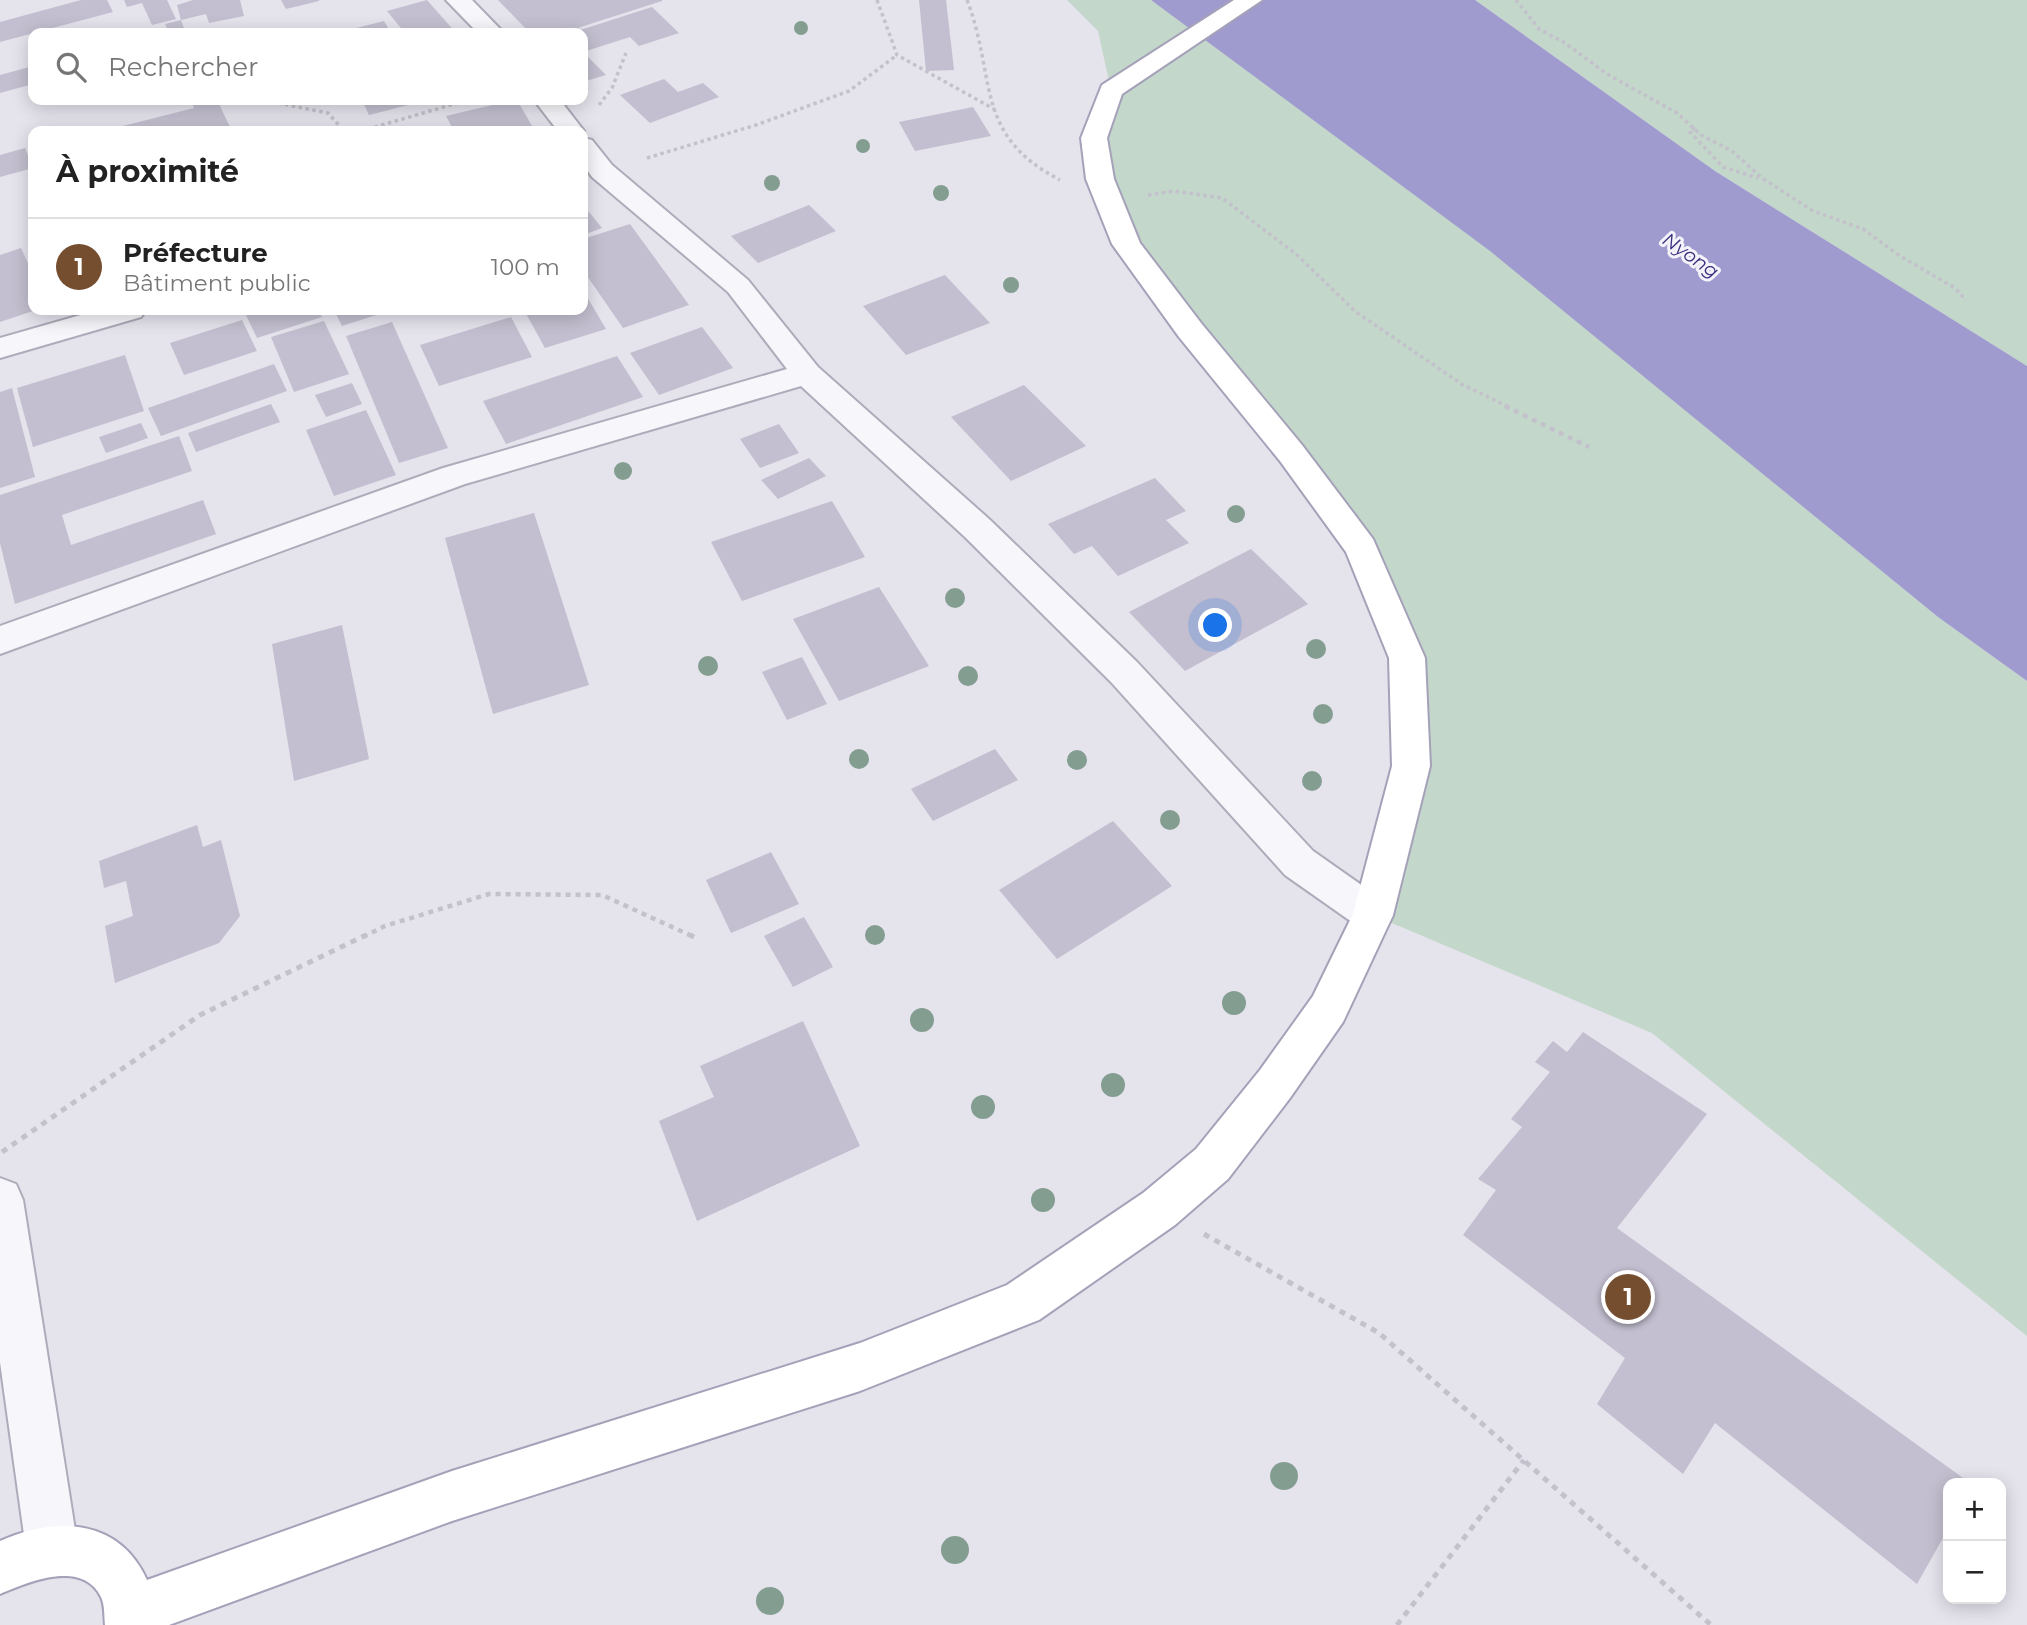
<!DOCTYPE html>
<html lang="fr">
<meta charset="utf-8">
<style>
:root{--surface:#fff;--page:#f2f2f2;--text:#222;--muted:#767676;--line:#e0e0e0;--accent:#754d2f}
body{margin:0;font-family:Montserrat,sans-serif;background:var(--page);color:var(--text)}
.controls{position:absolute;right:21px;bottom:21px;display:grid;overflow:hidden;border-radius:14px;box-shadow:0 4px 18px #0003}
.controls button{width:63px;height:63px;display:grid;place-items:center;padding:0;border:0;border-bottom:2px solid var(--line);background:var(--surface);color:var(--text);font:35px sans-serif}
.you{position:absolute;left:1216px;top:626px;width:24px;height:24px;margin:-18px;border:5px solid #fff;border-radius:50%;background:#1a73e8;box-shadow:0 0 0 10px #1a73e833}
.badge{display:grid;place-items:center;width:46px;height:46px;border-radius:50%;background:var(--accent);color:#fff;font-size:23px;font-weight:700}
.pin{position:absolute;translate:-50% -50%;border:4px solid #fff;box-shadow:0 2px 7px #0006}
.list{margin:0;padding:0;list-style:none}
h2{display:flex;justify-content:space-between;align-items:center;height:91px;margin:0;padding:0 28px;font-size:30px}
h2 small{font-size:23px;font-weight:400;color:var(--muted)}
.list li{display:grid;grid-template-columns:46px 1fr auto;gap:21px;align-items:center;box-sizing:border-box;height:98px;padding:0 28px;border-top:2px solid var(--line)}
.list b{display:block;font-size:26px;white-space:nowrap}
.list p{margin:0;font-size:23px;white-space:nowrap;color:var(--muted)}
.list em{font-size:23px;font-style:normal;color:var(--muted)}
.icon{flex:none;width:38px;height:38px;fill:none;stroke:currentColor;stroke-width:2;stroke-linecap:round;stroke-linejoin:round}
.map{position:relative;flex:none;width:2027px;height:1625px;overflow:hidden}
.search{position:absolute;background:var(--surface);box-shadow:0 4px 18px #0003;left:28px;top:28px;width:560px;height:77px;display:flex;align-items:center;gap:18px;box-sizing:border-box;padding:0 24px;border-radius:14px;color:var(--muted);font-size:26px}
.panel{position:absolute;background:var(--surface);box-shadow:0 4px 18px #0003;left:28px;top:126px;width:560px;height:189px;border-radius:14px}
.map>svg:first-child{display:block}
</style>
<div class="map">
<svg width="2027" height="1625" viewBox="0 0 2027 1625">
<rect width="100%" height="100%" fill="#e5e3ec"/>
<g fill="#c3d7ca">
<path d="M1067,0H1151L1157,4L1491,251L1938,617L2027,681V1336L1652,1033L1373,915L1407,658L1361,548L1190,330L1100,179L1111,90L1098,31Z"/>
<path d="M1475,0H2027V366L1715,171Z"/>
</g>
<path fill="#a09bcf" d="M1151,0H1475L1715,171L2027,366V681L1938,617L1490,251Z"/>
<g fill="#c3bfd0">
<path d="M81,0H107L113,12L0,42V22Z"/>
<path d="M124,0H167L176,19L152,25L142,3L127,7Z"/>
<path d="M193,0H240L244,16L209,23L206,14L181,20L177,5Z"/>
<path d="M281,0H319V1L286,9Z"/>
<path d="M427,0L456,33H405L387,11Z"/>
<path d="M498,0H662V1L562,33H530Z"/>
<path d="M919,0H946L954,70L926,71Z"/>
<path d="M652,7L679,33L639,46L630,37L583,52L606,75L586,81L583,78V33H571Z"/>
<path d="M181,20L185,31L169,33L165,24Z"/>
<path d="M384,21L391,33H341V32Z"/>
<path d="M33,66V84L0,93V75Z"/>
<path d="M664,79L678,92L703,83L719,97L650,123L620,95Z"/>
<path d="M217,100L232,131L111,129L194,108L193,105Z"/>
<path d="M362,100H424V101L369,115Z"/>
<path d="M513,100H517L535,131H454L446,116Z"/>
<path d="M973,107L991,136L915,151L899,122Z"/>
<path d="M25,148L33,168L0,177V155Z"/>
<path d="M809,205L836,231L758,263L731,236Z"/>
<path d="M589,212L602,228L583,235V214Z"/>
<path d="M630,224L689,305L623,328L583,270V239Z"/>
<path d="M21,248L33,274V311L0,322V255Z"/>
<path d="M945,275L990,323L906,355L863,306Z"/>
<path d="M583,290L606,329L545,348L524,310H583Z"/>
<path d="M262,310H318L322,317L257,338L246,315Z"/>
<path d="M334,310H392L342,326Z"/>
<path d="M511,317L532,357L439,386L420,345Z"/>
<path d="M242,320L257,351L184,375L170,343Z"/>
<path d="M324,321L349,374L294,392L271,337Z"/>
<path d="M392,322L448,448L399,463L346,336Z"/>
<path d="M702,327L733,368L659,395L630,353Z"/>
<path d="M125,355L144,411L33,447L17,388Z"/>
<path d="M617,356L643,397L506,444L483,401Z"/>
<path d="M274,364L287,391L161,436L148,408Z"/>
<path d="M352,383L362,404L326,417L315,395Z"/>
<path d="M1024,385L1086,446L1011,481L951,417Z"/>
<path d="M12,388L35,477L0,488V392Z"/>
<path d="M271,404L280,422L196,452L188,433Z"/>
<path d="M366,410L396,475L334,496L306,430Z"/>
<path d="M141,423L148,438L106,453L99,437Z"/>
<path d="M779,424L799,453L760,468L740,439Z"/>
<path d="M179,436L192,471L62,515L71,545L203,500L216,534L15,604L0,543V495Z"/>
<path d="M809,458L826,476L778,499L761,480Z"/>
<path d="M1155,478L1186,511L1166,520L1189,543L1118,576L1092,546L1074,554L1048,524Z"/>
<path d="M832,501L865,557L742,601L711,542Z"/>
<path d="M534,513L589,685L493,714L445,538Z"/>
<path d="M1251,549L1308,604L1185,671L1129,612Z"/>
<path d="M879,587L929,666L839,701L793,619Z"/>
<path d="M342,625L369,759L294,781L272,644Z"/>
<path d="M802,657L827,704L787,720L762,672Z"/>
<path d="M995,749L1018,780L933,821L911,789Z"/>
<path d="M1113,821L1172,886L1057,959L999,890Z"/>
<path d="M197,825L203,847L221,840L240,916L219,943L115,983L105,926L133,916L126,881L104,888L99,861Z"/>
<path d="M771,852L799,904L731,933L706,880Z"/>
<path d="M804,917L833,967L793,987L764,936Z"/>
<path d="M803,1021L860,1146L697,1221L659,1121L714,1097L700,1066Z"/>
<path d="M1583,1032L1707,1114L1617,1228L1970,1483H1948V1529L1917,1584L1715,1423L1683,1474L1597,1404L1625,1358L1463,1235L1496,1190L1478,1179L1522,1127L1511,1119L1550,1072L1535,1062L1553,1041L1567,1052Z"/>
</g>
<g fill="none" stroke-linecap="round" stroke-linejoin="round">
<g stroke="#aeabba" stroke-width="4">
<g id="street">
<path d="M446,0H472L504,33H478Z"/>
<path d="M534,100H560L584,131H558Z"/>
<path d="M583,138L592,140L612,165L748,280L818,367L989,519L1137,662L1313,851L1387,903L1393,915L1387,927L1373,933L1359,927L1285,875L1111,682L965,537L801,386L465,484L0,654V626L443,468L787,369L728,292L592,177L583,164Z"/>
<path d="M98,310H146L141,317L0,358V338Z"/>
<path d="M0,1178L16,1184L23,1200L78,1549L70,1567L52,1575L34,1567L26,1549L0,1362Z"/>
</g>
</g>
<g stroke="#a5a1b9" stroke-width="4">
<path id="primary" d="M1234,0H1262L1122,94L1107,138L1114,179L1140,243L1201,323L1302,445L1373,539L1425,658L1430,766L1393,915L1343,1022L1290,1098L1228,1179L1175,1225L1039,1320L860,1391L452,1521L169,1625H105C104,1617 105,1605 101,1597C82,1559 28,1582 0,1594V1541C56,1516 119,1518 147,1580L452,1471L860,1343L1007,1285L1143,1193L1196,1149L1260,1070L1313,996L1353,914L1392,766L1389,658L1346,552L1280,461L1179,337L1112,244L1086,179L1081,138L1102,85Z"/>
</g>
<g stroke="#c3c1cb" stroke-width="3.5" stroke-dasharray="3.5 3.5" stroke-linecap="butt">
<path d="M877,0L897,55L994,109"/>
<path d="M967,0C997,78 973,135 1060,180"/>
<path d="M1516,0L1539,29L1565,43L1607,74L1677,113L1701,135L1732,151L1762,178L1813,211L1863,229L1900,256L1955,288L1966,300"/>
<path d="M278,103L328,113L344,131"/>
<path d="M599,105L612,88L626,53"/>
<path d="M1695,128L1689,131L1723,167L1758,178"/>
<path d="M361,131L468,100"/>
<path d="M647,158L756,125L849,91L897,55"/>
<path d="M1148,195L1174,191L1222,198L1296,254L1356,312L1463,385L1509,407"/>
</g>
<g stroke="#c3c1cb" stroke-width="4.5" stroke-dasharray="5 5" stroke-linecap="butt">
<path d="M1505,406L1589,447"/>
<path d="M363,937L385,926L489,894L602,895L694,937"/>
</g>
<g stroke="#c3c1cb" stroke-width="5" stroke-dasharray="6 6" stroke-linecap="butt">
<path d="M690,935L694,937"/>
<path d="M2,1152L200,1015L366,935"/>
<path d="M1204,1234L1379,1333L1711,1625"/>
<path d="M1397,1625L1524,1460"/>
</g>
<use href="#street" fill="#f7f6fa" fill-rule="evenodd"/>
<use href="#primary" fill="#fff" fill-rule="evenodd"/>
</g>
<g fill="#849d91">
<circle cx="801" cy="28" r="7"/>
<circle cx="863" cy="146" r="7"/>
<circle cx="772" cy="183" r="8"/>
<circle cx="941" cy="193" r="8"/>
<circle cx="1011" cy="285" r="8"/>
<circle cx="623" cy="471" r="9"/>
<circle cx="1236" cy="514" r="9"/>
<circle cx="955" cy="598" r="10"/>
<circle cx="1316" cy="649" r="10"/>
<circle cx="708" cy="666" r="10"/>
<circle cx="968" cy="676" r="10"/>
<circle cx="1323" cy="714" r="10"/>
<circle cx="859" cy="759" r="10"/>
<circle cx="1077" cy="760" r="10"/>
<circle cx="1312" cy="781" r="10"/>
<circle cx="1170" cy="820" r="10"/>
<circle cx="875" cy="935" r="10"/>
<circle cx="1234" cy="1003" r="12"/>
<circle cx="922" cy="1020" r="12"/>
<circle cx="1113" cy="1085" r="12"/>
<circle cx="983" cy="1107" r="12"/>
<circle cx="1043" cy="1200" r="12"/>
<circle cx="1284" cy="1476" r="14"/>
<circle cx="955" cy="1550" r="14"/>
<circle cx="770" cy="1601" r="14"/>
</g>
<g text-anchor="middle" stroke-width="6" stroke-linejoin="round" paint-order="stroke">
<g font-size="19" font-style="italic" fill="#3a2f7f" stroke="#f4f3f9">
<text transform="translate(1691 255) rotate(35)" y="7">Nyong</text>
</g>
</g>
</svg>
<div class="controls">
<button>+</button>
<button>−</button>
</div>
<div class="you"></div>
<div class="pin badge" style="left:1628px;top:1297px">1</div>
<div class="search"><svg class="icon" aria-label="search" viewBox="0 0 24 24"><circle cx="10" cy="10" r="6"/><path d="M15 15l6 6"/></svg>Rechercher</div>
<section class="panel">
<h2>À proximité<small></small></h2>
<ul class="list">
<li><span class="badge">1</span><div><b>Préfecture</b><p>Bâtiment public</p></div><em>100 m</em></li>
</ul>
</section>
</div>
